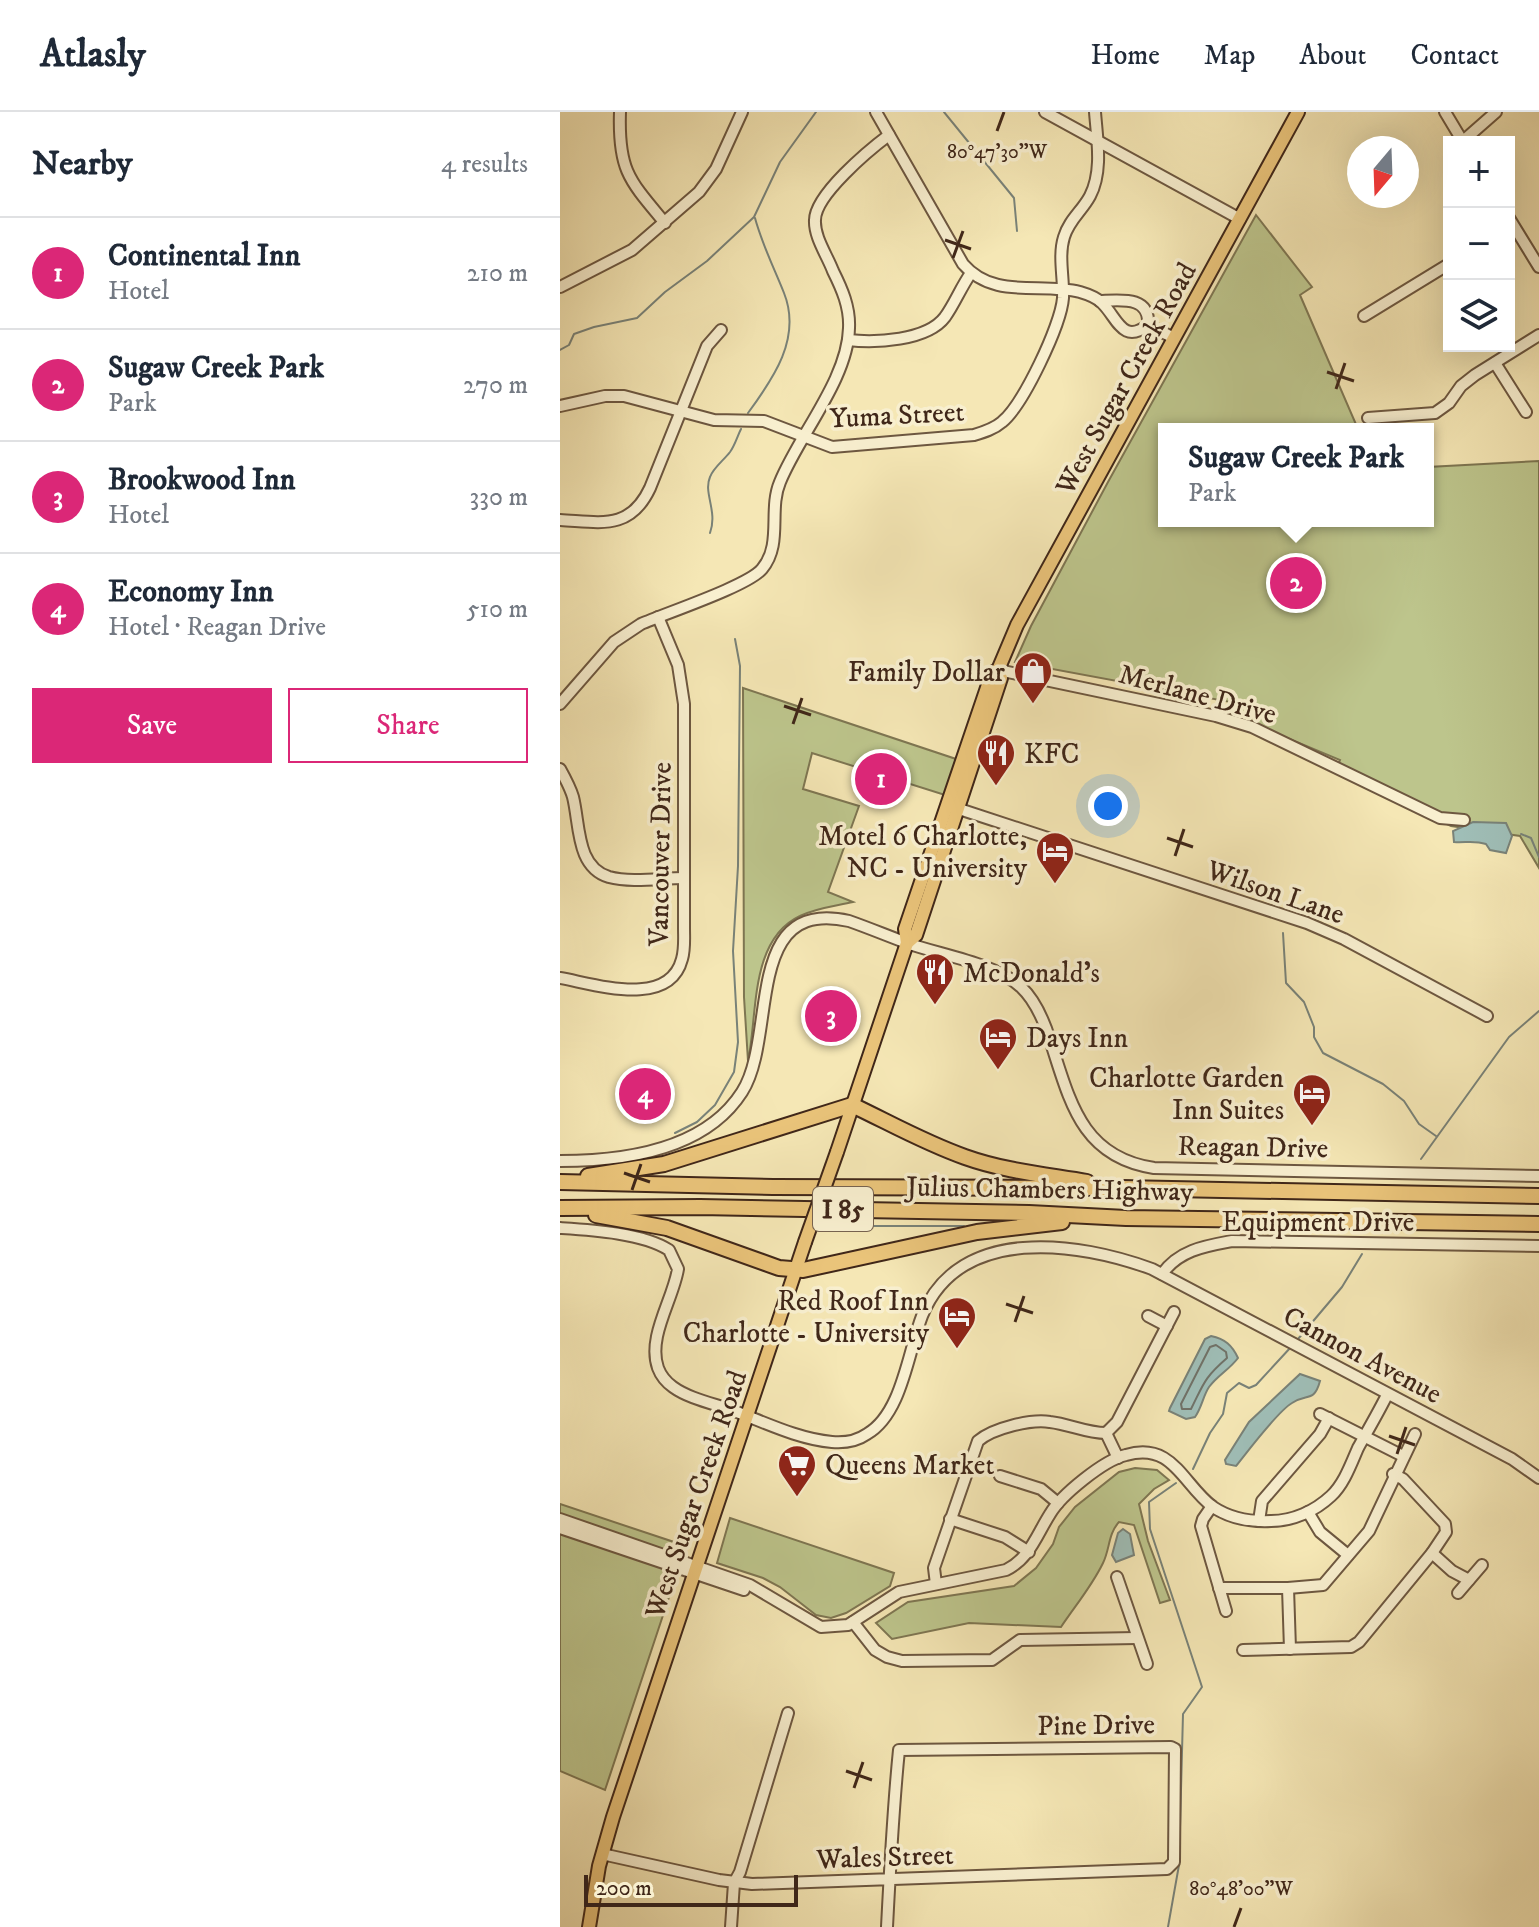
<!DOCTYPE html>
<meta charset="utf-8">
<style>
:root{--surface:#fff;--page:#f2f2f3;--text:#1f2937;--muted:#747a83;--line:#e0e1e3;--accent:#db2777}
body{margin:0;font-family:"IM FELL DW Pica",serif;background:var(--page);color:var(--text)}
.controls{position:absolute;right:24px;top:24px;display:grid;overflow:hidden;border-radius:0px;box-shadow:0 8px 32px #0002}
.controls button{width:72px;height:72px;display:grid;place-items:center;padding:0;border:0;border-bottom:2px solid var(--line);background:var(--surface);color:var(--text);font:40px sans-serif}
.compass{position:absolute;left:787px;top:24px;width:72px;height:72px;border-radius:50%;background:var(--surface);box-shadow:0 8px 32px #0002;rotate:199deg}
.scale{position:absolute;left:24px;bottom:20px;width:214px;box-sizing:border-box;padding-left:8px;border:4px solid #402719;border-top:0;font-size:22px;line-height:28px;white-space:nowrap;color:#402719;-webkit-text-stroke:6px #f8efcf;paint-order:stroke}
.you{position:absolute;left:548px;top:694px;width:28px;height:28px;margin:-20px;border:6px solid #fff;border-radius:50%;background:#1a73e8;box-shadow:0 0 0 12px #1a73e833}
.badge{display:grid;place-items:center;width:52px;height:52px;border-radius:50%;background:var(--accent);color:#fff;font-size:26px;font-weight:700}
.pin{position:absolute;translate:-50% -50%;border:4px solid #fff;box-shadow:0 2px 8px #0006}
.popup{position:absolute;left:598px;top:311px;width:276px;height:104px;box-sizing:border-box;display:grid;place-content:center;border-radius:0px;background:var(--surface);filter:drop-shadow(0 2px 6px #0005);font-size:26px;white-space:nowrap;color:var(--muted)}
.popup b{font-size:30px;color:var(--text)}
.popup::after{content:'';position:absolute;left:50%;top:100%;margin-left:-16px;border:16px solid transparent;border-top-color:var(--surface)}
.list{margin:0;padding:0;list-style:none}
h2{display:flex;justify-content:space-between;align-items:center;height:104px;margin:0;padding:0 32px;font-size:34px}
h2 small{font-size:26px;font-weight:400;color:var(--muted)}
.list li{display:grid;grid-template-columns:52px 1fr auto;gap:24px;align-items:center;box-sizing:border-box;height:112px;padding:0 32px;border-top:2px solid var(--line)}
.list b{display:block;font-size:30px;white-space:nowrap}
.list p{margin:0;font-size:26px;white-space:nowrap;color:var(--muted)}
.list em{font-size:26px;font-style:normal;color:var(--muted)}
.actions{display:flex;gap:16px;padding:24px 32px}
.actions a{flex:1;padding:18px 0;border:2px solid var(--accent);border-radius:0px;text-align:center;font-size:28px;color:var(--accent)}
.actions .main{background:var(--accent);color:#fff}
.icon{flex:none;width:44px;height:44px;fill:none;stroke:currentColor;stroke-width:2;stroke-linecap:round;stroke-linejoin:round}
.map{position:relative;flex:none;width:979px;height:1815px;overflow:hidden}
header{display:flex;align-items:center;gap:48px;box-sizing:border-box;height:112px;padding:0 40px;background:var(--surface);border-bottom:2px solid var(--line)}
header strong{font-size:38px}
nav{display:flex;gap:44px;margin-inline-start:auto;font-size:28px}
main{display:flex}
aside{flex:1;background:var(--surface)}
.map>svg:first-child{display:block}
</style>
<header>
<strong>Atlasly</strong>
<nav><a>Home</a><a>Map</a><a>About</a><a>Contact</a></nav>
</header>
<main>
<aside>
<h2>Nearby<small>4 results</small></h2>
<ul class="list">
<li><span class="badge">1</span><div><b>Continental Inn</b><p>Hotel</p></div><em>210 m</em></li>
<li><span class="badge">2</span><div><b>Sugaw Creek Park</b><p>Park</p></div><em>270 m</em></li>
<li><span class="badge">3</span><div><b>Brookwood Inn</b><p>Hotel</p></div><em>330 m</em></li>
<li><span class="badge">4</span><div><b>Economy Inn</b><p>Hotel · Reagan Drive</p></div><em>510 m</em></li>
</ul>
<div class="actions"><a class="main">Save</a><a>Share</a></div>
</aside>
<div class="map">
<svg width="979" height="1815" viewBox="0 0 979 1815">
<rect width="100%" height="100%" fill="#f5e7b5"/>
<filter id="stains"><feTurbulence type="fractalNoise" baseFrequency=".0025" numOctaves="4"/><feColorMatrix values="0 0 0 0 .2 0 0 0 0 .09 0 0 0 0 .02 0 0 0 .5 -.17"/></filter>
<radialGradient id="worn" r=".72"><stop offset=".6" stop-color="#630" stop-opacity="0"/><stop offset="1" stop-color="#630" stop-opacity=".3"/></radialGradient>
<g fill="#bdc58c" stroke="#7e7652" stroke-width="2">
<path d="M696,103L752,175L740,183L798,317H604V409H868V355L979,349V756L960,724L891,714L776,658L780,648L665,600L676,591L455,550L471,514L548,370Z"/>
<path d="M183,576L396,647L385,683L252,641L243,677L299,694L268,780L293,790C276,794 256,796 240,804C189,828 198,903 188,949L184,885Z"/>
<path d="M575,1356L597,1358L609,1368L594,1377L579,1392L588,1429L610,1488L600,1491L574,1413L559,1410C548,1422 550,1437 543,1451C532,1474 515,1494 501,1515L409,1511L332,1527L316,1511L348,1490L454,1474L476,1456L493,1432L499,1415L515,1395L559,1360Z"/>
<path d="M0,1392L126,1434L45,1678L0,1659Z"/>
<path d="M170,1406L334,1461L330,1474L286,1501L271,1506L256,1503L220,1475L203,1466L157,1451Z"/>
</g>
<g fill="#9fbeb7" stroke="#798278" stroke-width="2">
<path d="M913,710L946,711L952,724L946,741L930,738L926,732C914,728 905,731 894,730L893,719Z"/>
<path d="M651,1224C665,1227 672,1233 678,1246C670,1257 658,1263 649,1275C643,1284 642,1295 635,1305L626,1307L609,1299L610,1296L645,1227Z"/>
<path d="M740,1262L760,1269C754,1291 747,1281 732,1291C718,1299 688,1339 676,1354L666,1352L665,1348L689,1310Z"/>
<path d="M563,1417L570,1422L574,1443L556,1450L552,1443L558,1421Z"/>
</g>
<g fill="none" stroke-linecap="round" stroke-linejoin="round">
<path stroke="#707268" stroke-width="2" d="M656,1233L666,1240L667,1246C644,1266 644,1271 631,1297H622L621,1292L650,1235Z"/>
<g stroke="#798278" stroke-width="2">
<path d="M384,0L454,86L457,119"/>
<path d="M0,238L9,233L14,222L34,215L77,206L105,180L147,149L194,105L220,50L256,0"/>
<path d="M188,301C213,267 242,226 224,181C214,156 202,132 195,106"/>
<path d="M150,421C158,399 143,381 150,365C153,356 164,348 170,340C175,333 177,325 181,317"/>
<path d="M961,722L971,726L979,745"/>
<path d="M723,821L726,871L744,890L754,915V925L763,941L823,972L844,989L859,1012L876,1024"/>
<path d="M115,1021L137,1010L155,993L174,960L178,930L173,839L178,754L180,554L175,527"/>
<path d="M861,1047L949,925L979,899"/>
<path d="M284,1114H404"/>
<path d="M738,1227L782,1175L802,1142"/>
<path d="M633,1357L650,1321L663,1302L667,1281L679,1271L689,1276L696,1273L731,1235"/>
<path d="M608,1815L619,1753L623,1602L642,1575L590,1417L589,1390L616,1371"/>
</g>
<g stroke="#6d5740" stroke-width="14">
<g id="minor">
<path d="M60,0C58,58 69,68 105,111"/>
<path d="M316,0L403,152C434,188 480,170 520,180C527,182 536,185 542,191C557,205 562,233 588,213"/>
<path d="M485,0L680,107"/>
<path d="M885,0L903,30"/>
<path d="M903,29L936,0"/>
<path d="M949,106L979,155"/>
<path d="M0,175L72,138L139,80L156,57L182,0"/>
<path d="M540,189C562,188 590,184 588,213"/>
<path d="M804,204L889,152"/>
<path d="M588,213L614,226"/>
<path d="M288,228C315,231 367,229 385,205C395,191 401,175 411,161"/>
<path d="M935,251L966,300"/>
<path d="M0,294L45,284H64L154,308L204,309L272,335L414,323C424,320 434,317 442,310C463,293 501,213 503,186C504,166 498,144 504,125C509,108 522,99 530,84C543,59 537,27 535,0"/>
<path d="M808,306L875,301L889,291L901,274L915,263L979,223"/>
<path d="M0,408C40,410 70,419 90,376L147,234L161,218"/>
<path d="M438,558L656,604L692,615L880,706L904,708"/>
<path d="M0,592L54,530L81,512C106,501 188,474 202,457C223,432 208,398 220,370C239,323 288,267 289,216C290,195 282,177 273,159C267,143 254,125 255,108C255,83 309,38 329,23"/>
<path d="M0,657C5,666 10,675 13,685C20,713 16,755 49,765C71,771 101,766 124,766"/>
<path d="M390,694L747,811L784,827L927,904"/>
<path d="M0,866C35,872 109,897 122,847C125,837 124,826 124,816V592L118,553L98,505"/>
<path d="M0,1049C63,1049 145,1038 182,980C218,924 182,785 289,809C309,816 328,824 347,831C380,843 435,851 461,875C476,889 484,909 490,928C510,989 521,1045 594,1056L979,1064"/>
<path d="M0,1116C31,1118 83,1121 109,1138L118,1157C113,1188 87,1225 98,1256C101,1264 106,1270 113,1275C128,1286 151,1291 169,1297C202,1309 237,1327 272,1330C284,1331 297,1329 307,1322C342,1302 348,1240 362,1204C399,1112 519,1130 592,1157L952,1347L979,1366"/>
<path d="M602,1162C619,1138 645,1134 672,1129L979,1134"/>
<path d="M588,1204L607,1214"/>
<path d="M760,1302L843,1344"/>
<path d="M546,1321L558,1346"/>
<path d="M440,1364L481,1377L498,1391"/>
<path d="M652,1394L643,1407L641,1414L666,1499"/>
<path d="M748,1400L760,1420L788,1443"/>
<path d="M0,1407L190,1473L261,1515L288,1513L339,1480L446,1458C470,1446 476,1424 490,1402C501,1383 544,1348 566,1343C613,1329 623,1373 653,1395C671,1407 690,1410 711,1409C733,1409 755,1399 771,1384C784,1372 791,1352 798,1336C808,1318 818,1301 827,1283"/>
<path d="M390,1407L445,1425L469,1440"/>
<path d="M699,1409L702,1389L760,1322L769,1306"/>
<path d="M0,1416L184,1478"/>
<path d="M872,1441L892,1459L909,1468"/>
<path d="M557,1465L587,1552"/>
<path d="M376,1472L374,1456L418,1329C433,1316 471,1307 490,1310C509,1312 526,1321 546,1321L557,1310L614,1200"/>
<path d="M659,1476H728L763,1473L809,1419L855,1322"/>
<path d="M728,1476L730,1537"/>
<path d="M898,1481L922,1453"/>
<path d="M293,1510L315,1538L327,1545L342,1549L432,1548L460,1528L577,1526"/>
<path d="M683,1538L791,1535L799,1530L872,1441L886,1420L885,1412L843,1367L833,1362"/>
<path d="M42,1742L159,1768L192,1772L607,1757L614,1750L615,1637L611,1635L339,1638C333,1697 330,1756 327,1815"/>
<path d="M171,1815L174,1771L180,1760L228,1601"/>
</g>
</g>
<g stroke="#402719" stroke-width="16">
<g id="major">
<path d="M347,831L356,823L441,566L438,558L457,513L738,0"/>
<path d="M277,1040L347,831L345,817L432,561L438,558"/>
<path d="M29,1815L39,1754L53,1705L245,1130"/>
</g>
</g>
<g stroke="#402719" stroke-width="18">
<g id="highway">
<path d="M28,1064L104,1052L292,993C330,1011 365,1031 405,1045C444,1059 486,1063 527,1070"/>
<path d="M0,1070L213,1075L562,1076L979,1084"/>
<path d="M0,1096L140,1095L469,1101L566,1106L979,1112"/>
<path d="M36,1103L107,1116L219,1156L243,1158L417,1120L502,1110"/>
</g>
</g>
<use href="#minor" stroke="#f8efcf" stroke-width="10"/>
<use href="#major" stroke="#eac47a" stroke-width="12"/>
<use href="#highway" stroke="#eac47a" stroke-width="14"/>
<g stroke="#402719" stroke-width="16" stroke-linecap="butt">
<path id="major-bridge" d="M245,1130L277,1040"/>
</g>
<use href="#major-bridge" stroke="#eac47a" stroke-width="12"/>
</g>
<path fill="none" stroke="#402719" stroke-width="3" d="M437,19L444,0M385,128L411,137M393,146L403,119M767,260L794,269M776,277L785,251M224,594L251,603M233,612L242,586M607,726L633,735M615,744L624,717M64,1061L90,1070M72,1078L81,1052M446,1192L473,1201M455,1210L464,1184M829,1324L855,1333M837,1342L846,1315M286,1659L312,1668M294,1676L303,1650M674,1815L681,1796"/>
<defs>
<g id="shop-pin" transform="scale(2)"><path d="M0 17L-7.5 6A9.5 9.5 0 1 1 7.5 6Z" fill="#8f2418" stroke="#f8efcf"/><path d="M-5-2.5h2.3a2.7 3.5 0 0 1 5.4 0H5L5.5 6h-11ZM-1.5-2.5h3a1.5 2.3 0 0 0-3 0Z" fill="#fff"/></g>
<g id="restaurant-pin" transform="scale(2)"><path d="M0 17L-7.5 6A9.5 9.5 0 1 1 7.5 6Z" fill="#8f2418" stroke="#f8efcf"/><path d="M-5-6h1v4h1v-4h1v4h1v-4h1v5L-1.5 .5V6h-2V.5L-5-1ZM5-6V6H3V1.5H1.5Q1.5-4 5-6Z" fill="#fff"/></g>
<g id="hotel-pin" transform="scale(2)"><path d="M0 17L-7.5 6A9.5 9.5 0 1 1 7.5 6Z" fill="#8f2418" stroke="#f8efcf"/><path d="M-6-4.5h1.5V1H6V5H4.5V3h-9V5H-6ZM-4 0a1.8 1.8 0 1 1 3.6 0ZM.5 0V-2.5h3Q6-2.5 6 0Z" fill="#fff"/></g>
<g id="supermarket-pin" transform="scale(2)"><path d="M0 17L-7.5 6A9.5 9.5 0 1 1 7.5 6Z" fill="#8f2418" stroke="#f8efcf"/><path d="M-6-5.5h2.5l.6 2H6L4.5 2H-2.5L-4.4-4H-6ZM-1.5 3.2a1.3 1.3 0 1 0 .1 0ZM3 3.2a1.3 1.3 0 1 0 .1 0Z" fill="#fff"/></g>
</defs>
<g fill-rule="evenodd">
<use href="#shop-pin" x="473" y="559"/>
<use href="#restaurant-pin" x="436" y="641"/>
<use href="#hotel-pin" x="495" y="739"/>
<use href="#restaurant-pin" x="375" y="860"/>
<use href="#hotel-pin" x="438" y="925"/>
<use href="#hotel-pin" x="752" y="981"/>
<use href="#hotel-pin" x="397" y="1204"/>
<use href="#supermarket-pin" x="237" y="1352"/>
</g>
<g text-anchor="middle" stroke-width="7" stroke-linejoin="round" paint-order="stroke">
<rect fill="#f8efcf" stroke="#776350" stroke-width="2" x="253" y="1075" width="60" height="44" rx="6"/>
<g font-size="26" font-weight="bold" fill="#402719">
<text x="283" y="1106">I 85</text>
</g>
<g font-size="28" fill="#402719" stroke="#f8efcf">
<text transform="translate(565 266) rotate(-61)" y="10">West Sugar Creek Road</text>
<text transform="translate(337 302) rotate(-3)" y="10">Yuma Street</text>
<text transform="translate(638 581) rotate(15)" y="10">Merlane Drive</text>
<text transform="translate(99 742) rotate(-89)" y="10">Vancouver Drive</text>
<text transform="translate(716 779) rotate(19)" y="10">Wilson Lane</text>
<text transform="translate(693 1034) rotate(1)" y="10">Reagan Drive</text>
<text transform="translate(490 1076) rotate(1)" y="10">Julius Chambers Highway</text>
<text x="758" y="1119">Equipment Drive</text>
<text transform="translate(803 1242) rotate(28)" y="10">Cannon Avenue</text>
<text transform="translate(135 1382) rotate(-71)" y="10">West Sugar Creek Road</text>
<text transform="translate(536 1612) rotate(-1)" y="10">Pine Drive</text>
<text transform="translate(325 1744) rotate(-2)" y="10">Wales Street</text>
</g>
<g font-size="28" fill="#402719" stroke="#f8efcf" text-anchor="end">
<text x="445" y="569">Family Dollar</text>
<text x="464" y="651" text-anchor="start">KFC</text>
<text x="467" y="733">Motel 6 Charlotte,<tspan x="467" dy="32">NC - University</tspan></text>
<text x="403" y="870" text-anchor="start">McDonald's</text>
<text x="466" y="935" text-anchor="start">Days Inn</text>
<text x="724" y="975">Charlotte Garden<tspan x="724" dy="32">Inn Suites</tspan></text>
<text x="369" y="1198">Red Roof Inn<tspan x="369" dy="32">Charlotte - University</tspan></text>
<text x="265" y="1362" text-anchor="start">Queens Market</text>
</g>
</g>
<g font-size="20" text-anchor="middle" fill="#402719" stroke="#f8efcf" stroke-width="7" stroke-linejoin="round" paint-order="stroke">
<text x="437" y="46">80°47'30"W</text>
<text x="681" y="1783">80°48'00"W</text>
</g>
<rect width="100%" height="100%" filter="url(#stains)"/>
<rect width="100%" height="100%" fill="url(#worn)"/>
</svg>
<div class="controls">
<button>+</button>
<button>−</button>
<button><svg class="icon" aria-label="layers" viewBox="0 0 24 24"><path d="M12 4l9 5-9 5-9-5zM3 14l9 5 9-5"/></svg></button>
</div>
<svg class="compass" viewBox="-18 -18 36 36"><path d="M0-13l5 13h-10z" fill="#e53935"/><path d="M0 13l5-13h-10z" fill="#747a83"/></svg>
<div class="scale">200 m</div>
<div class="you"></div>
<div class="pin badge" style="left:321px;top:667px">1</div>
<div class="pin badge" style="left:736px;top:471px">2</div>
<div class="popup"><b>Sugaw Creek Park</b>Park</div>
<div class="pin badge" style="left:271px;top:904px">3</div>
<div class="pin badge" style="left:85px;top:982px">4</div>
</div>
</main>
